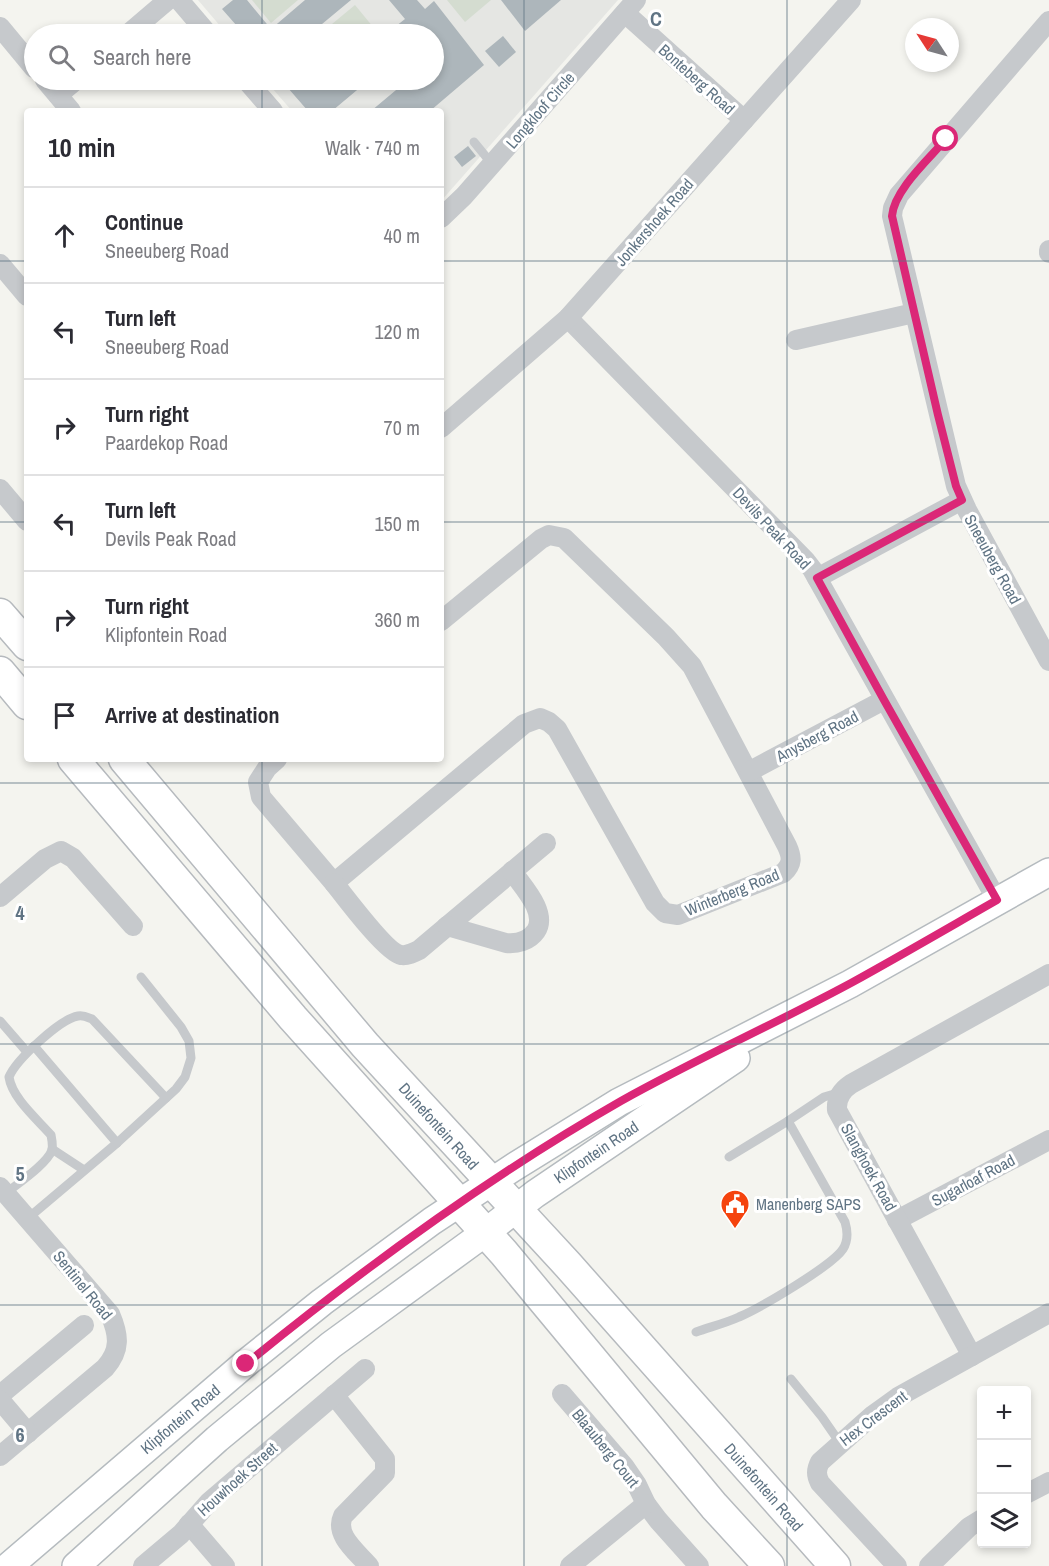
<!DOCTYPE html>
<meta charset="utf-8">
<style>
:root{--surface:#fff;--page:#f2f2f3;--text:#2b2b33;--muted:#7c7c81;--line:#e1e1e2}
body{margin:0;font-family:"Archivo Narrow",sans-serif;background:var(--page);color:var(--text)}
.controls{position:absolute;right:18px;bottom:18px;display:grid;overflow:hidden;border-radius:6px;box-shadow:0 3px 9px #0003}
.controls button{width:54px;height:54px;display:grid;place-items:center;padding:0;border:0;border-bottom:2px solid var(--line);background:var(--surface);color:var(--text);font:30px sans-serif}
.compass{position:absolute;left:905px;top:18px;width:54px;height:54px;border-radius:50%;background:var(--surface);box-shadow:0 3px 9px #0003;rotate:306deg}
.stop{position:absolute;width:18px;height:18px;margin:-14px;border:4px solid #db2777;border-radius:50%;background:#fff}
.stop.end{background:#db2777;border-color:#fff;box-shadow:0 2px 6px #0008}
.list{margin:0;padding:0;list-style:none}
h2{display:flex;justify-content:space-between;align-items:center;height:78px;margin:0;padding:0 24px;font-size:26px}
h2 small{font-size:20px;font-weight:400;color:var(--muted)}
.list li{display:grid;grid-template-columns:39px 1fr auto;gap:18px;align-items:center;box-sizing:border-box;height:96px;padding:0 24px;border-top:2px solid var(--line)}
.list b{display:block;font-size:22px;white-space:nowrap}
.list p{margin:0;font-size:20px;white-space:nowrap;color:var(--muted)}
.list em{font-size:20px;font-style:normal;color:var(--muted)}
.icon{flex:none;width:33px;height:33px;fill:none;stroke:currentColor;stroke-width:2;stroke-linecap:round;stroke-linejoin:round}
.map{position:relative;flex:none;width:1049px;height:1566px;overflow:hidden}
.search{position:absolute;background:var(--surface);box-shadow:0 3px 9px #0003;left:24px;top:24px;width:420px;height:66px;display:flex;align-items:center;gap:15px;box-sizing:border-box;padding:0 21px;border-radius:33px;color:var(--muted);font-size:22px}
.panel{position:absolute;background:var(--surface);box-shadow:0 3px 9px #0003;left:24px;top:108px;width:420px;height:654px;border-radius:6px}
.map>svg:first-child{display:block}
</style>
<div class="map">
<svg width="1049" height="1566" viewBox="0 0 1049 1566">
<rect width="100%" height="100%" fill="#f4f4ef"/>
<path fill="#e5e6e3" d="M198,0H618L441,201V111H292L265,80H434V34H227Z"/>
<g fill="#d4dcd0">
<path d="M252,0H298L271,23Z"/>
<path d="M447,0H491L465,22Z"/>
<path d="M355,5L378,33L377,34H320Z"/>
</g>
<g fill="#adb6bb">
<path d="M233,0H247L271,29L305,0H351L310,34H244L222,9Z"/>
<path d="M389,0H417L425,9L434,1L484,65L430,111H371L408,80H434V34H386L405,19Z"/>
<path d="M501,0H561L525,31Z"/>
<path d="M503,36L516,52L499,67L485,51Z"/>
<path d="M281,80H313L321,89L333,80H369L332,111H308Z"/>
<path d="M468,146L476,156L462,167L454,157Z"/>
</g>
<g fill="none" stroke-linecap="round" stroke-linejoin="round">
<g stroke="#b5bbbf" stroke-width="30">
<g id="secondary">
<path d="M9,1566L246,1363L322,1302L432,1221L514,1167L619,1102L850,984L1049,872"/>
<path d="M76,1566L217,1439L331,1345L486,1232L535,1194L736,1058"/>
</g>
</g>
<g stroke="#b6babe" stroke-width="33">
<g id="primary">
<path d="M0,614L27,645"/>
<path d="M0,672L27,704"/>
<path d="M73,759L293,1018L504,1253L714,1506L769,1566"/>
<path d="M124,759L365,1045L568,1265L835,1566"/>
</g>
</g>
<g stroke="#c6c9cc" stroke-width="9">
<path d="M474,142L492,164"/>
<path d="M0,1021L27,1052"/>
<path d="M34,1046L117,1143"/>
<path d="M52,1149L84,1170"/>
<path d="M729,1157L788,1121"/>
<path d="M5,1194C17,1184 47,1164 52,1150C53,1145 52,1140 51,1135C37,1119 12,1098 9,1077C16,1060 60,1019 78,1016C84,1015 87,1017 92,1019L166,1098"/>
<path d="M27,1219L117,1143L176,1089L185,1077L191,1058L189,1041L181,1027L141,977"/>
<path d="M696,1332C710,1327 726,1323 739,1317C760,1308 832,1266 843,1249C848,1241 848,1232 845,1222L788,1121L824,1097L841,1092"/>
<path d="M791,1379L822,1417L840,1443"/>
</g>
<g stroke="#c6c9cc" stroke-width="20">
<path d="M179,0L208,34"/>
<path d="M625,13L744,120"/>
<path d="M1049,21L899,195L893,208L892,216L956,486L967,510L1049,661"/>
<path d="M0,27L34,68"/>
<path d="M128,34L168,0"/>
<path d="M45,80L71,111"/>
<path d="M246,80L273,111"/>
<path d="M58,95L76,80"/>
<path d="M441,218L464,196L636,0"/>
<path d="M1049,250V253"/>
<path d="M0,264L27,296"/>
<path d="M568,318L805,560L812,569L997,900"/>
<path d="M796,340L914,313"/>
<path d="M441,428L568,318L851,0"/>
<path d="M0,489L27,521"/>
<path d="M817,578L962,500"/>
<path d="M277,759L267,768L258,782L261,797L334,883L524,724L540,718L549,722L557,729L655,903L665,913L678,915L783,873C793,864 792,857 787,846L692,666L666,637L564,538L549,535L541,539L441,621"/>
<path d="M750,771L884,700"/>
<path d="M334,883C345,897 387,953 401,955C407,956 413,953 419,950L546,843"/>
<path d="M0,897L45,859L61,851L73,858L133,926"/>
<path d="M447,926L506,943C517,944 529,941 536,931C548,912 522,886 512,871"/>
<path d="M0,1187L110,1314C119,1335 121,1350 105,1368L0,1456"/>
<path d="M897,1220L1049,1140"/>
<path d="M972,1356L837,1110C836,1098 842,1090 851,1084L1049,974"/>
<path d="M562,1394L624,1466L637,1485L646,1504L658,1520L699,1566"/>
<path d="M0,1395L84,1325"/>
<path d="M334,1395L385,1459V1473L343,1516C334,1535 357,1552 369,1566"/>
<path d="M0,1400L28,1433"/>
<path d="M1026,1494L1049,1482"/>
<path d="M189,1524L225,1566"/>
<path d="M143,1566L181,1534L209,1502L365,1369"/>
<path d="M570,1566L646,1504"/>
<path d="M897,1566L820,1483C816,1475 816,1470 820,1462L873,1415L898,1397L1049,1313"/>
<path d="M929,1566L969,1527L982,1519"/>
</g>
<use href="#secondary" stroke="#fff" stroke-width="27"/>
<use href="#primary" stroke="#fff" stroke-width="30"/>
</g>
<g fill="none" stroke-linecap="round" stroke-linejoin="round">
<path stroke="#db2777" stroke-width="8" d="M246,1364C365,1267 488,1177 621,1101C696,1059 775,1024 851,983C900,956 948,928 997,900L884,700L817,578L962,500L956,486L938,415L892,216C894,190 929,159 946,139"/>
</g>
<path fill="none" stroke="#607484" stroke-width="1.5" stroke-opacity="0.55" d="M262,0V34M524,0V1566M787,0V1566M262,80V111M0,261H27M441,261H1049M0,522H27M441,522H1049M262,759V1566M0,783H1049M0,1044H1049M0,1305H1049"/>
<defs>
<g id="civic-pin" transform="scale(1.5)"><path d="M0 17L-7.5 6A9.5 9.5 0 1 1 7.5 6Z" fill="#f5430e" stroke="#fff"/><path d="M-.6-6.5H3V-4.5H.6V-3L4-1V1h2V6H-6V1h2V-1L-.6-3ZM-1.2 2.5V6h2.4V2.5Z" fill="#fff"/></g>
</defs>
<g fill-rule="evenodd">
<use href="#civic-pin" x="735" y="1204"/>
</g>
<g text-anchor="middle" stroke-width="6" stroke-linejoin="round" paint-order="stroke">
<g font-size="16" fill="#607484" stroke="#fff">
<text transform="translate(697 79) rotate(42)" y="6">Bonteberg Road</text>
<text transform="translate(540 110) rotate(-49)" y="6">Longkloof Circle</text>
<text transform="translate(654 222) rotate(-49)" y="6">Jonkershoek Road</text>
<text transform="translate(772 528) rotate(47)" y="6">Devils Peak Road</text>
<text transform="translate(993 559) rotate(61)" y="6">Sneeuberg Road</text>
<text transform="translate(817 736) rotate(-28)" y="6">Anysberg Road</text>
<text transform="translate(732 892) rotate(-22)" y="6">Winterberg Road</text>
<text transform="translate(439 1126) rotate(48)" y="6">Duinefontein Road</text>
<text transform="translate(596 1152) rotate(-34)" y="6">Klipfontein Road</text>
<text transform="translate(869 1167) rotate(61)" y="6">Slanghoek Road</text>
<text transform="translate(973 1180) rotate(-28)" y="6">Sugarloaf Road</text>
<text transform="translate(83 1285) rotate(51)" y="6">Sentinel Road</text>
<text transform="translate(873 1418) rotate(-37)" y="6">Hex Crescent</text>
<text transform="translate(180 1419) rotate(-40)" y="6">Klipfontein Road</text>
<text transform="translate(606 1448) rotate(51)" y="6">Blaauberg Court</text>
<text transform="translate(237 1479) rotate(-42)" y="6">Houwhoek Street</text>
<text transform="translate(764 1487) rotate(49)" y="6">Duinefontein Road</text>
</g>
<g font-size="16" fill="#607484" stroke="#fff" text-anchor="start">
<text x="756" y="1210">Manenberg SAPS</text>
</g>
</g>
<g font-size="20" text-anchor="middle" font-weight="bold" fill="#607484" stroke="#fff" stroke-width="6" stroke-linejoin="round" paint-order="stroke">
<text x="656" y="26">C</text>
<text x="20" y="920">4</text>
<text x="20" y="1181">5</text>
<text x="20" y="1442">6</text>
</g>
</svg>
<div class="controls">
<button>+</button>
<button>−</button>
<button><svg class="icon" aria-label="layers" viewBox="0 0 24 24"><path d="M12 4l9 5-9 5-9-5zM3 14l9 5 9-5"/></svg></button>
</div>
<svg class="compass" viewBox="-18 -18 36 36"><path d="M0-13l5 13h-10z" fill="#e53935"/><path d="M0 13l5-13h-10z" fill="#7c7c81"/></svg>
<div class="stop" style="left:946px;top:139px"></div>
<div class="stop end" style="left:246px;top:1364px"></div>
<div class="search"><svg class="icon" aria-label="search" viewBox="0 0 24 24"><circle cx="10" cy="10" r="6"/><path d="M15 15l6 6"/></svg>Search here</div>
<section class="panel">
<h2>10 min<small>Walk · 740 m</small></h2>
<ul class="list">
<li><svg class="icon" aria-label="ahead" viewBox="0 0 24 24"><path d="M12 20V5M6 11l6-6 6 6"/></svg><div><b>Continue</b><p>Sneeuberg Road</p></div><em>40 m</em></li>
<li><svg class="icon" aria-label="left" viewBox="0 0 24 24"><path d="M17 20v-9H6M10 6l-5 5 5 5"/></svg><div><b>Turn left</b><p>Sneeuberg Road</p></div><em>120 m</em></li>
<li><svg class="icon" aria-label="right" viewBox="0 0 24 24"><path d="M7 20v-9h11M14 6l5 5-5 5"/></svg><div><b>Turn right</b><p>Paardekop Road</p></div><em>70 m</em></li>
<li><svg class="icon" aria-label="left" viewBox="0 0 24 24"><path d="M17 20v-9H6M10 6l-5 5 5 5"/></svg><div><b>Turn left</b><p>Devils Peak Road</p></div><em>150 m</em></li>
<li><svg class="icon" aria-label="right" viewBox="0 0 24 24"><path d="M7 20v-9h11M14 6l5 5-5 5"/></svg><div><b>Turn right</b><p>Klipfontein Road</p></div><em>360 m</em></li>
<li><svg class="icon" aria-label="arrive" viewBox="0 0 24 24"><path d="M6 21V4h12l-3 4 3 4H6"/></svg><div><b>Arrive at destination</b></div></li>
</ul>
</section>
</div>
